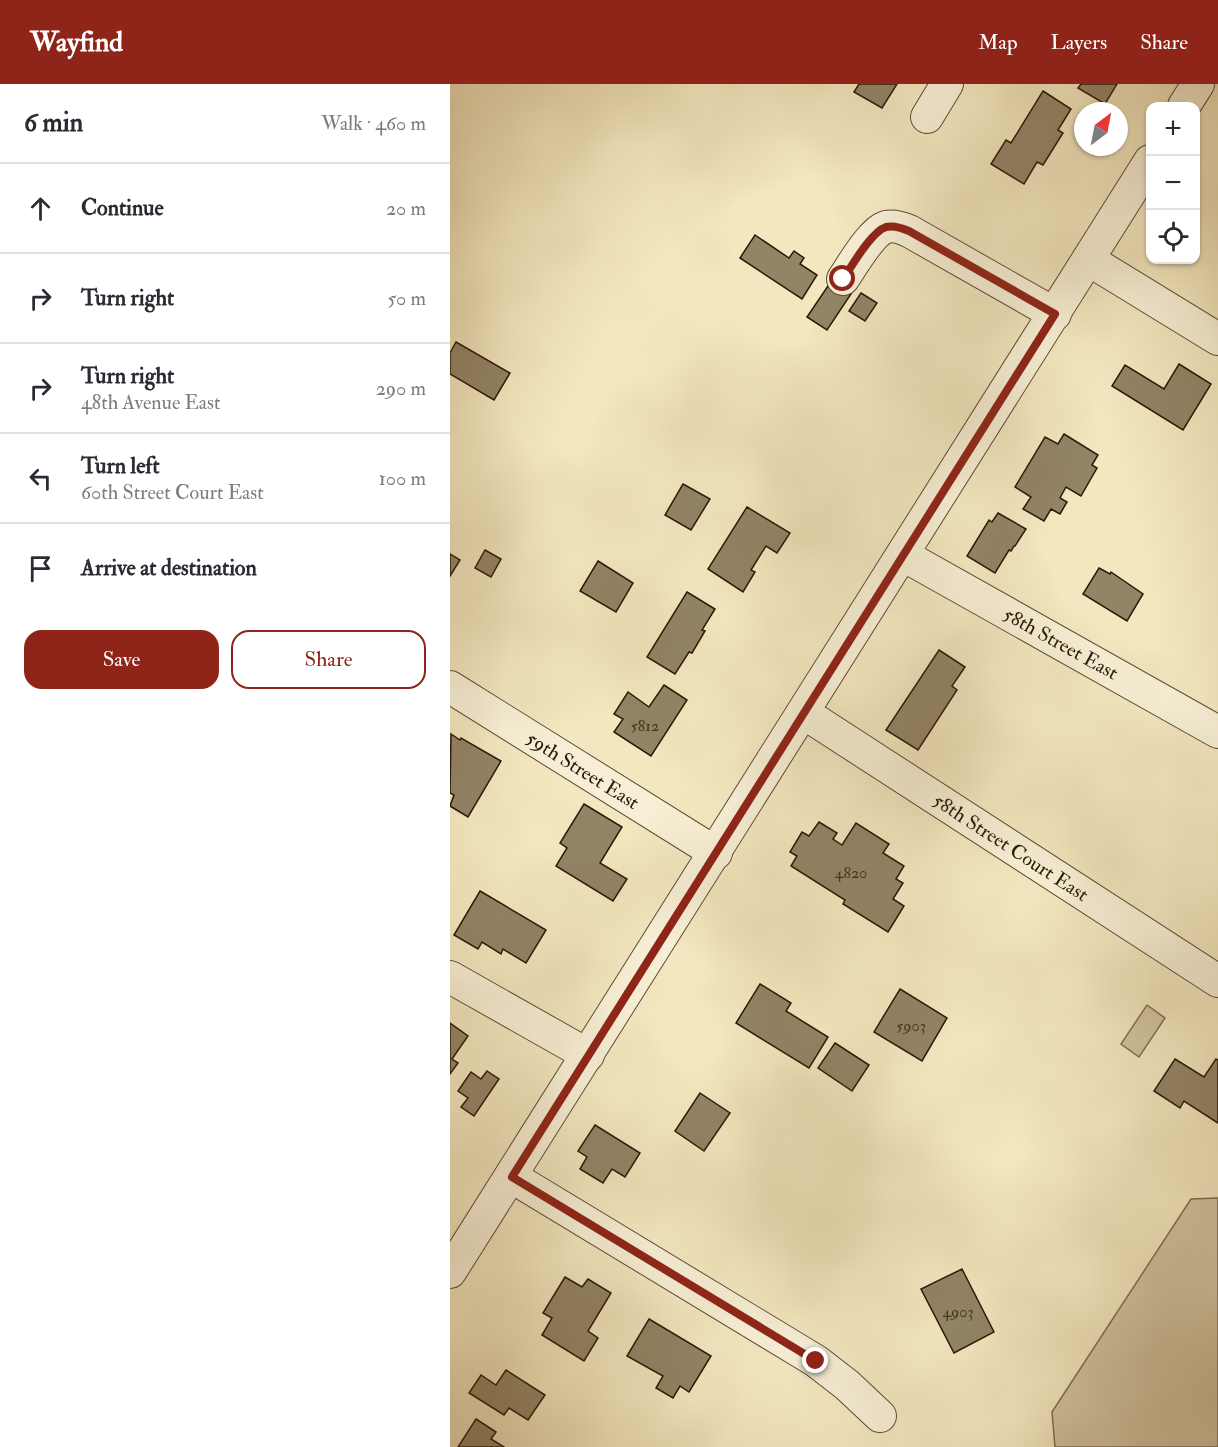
<!DOCTYPE html>
<meta charset="utf-8">
<style>
:root{--surface:#fff;--page:#f2f2f3;--text:#2b2b33;--muted:#7c7c81;--line:#e1e1e2;--accent:#8f2418}
body{margin:0;font-family:"IM FELL Double Pica",serif;background:var(--page);color:var(--text)}
.controls{position:absolute;right:18px;top:18px;display:grid;overflow:hidden;border-radius:12px;box-shadow:0 2px 4px #0004}
.controls button{width:54px;height:54px;display:grid;place-items:center;padding:0;border:0;border-bottom:2px solid var(--line);background:var(--surface);color:var(--text);font:30px sans-serif}
.compass{position:absolute;left:624px;top:18px;width:54px;height:54px;border-radius:50%;background:var(--surface);box-shadow:0 2px 4px #0004;rotate:32deg}
.stop{position:absolute;width:18px;height:18px;margin:-14px;border:4px solid #8f2418;border-radius:50%;background:#fff}
.stop.end{background:#8f2418;border-color:#fff;box-shadow:0 2px 6px #0008}
.list{margin:0;padding:0;list-style:none}
h2{display:flex;justify-content:space-between;align-items:center;height:78px;margin:0;padding:0 24px;font-size:26px}
h2 small{font-size:20px;font-weight:400;color:var(--muted)}
.list li{display:grid;grid-template-columns:39px 1fr auto;gap:18px;align-items:center;box-sizing:border-box;height:90px;padding:0 24px;border-top:2px solid var(--line)}
.list b{display:block;font-size:22px;white-space:nowrap}
.list p{margin:0;font-size:20px;white-space:nowrap;color:var(--muted)}
.list em{font-size:20px;font-style:normal;color:var(--muted)}
.actions{display:flex;gap:12px;padding:18px 24px}
.actions a{flex:1;padding:14px 0;border:2px solid var(--accent);border-radius:18px;text-align:center;font-size:21px;color:var(--accent)}
.actions .main{background:var(--accent);color:#fff}
.icon{flex:none;width:33px;height:33px;fill:none;stroke:currentColor;stroke-width:2;stroke-linecap:round;stroke-linejoin:round}
.map{position:relative;flex:none;width:768px;height:1363px;overflow:hidden}
header{display:flex;align-items:center;gap:36px;box-sizing:border-box;height:84px;padding:0 30px;background:var(--accent);color:#fff}
header strong{font-size:28px}
nav{display:flex;gap:33px;margin-inline-start:auto;font-size:21px}
main{display:flex}
aside{flex:1;background:var(--surface)}
.map>svg:first-child{display:block}
</style>
<header>
<strong>Wayfind</strong>
<nav><a>Map</a><a>Layers</a><a>Share</a></nav>
</header>
<main>
<aside>
<h2>6 min<small>Walk · 460 m</small></h2>
<ul class="list">
<li><svg class="icon" aria-label="ahead" viewBox="0 0 24 24"><path d="M12 20V5M6 11l6-6 6 6"/></svg><div><b>Continue</b></div><em>20 m</em></li>
<li><svg class="icon" aria-label="right" viewBox="0 0 24 24"><path d="M7 20v-9h11M14 6l5 5-5 5"/></svg><div><b>Turn right</b></div><em>50 m</em></li>
<li><svg class="icon" aria-label="right" viewBox="0 0 24 24"><path d="M7 20v-9h11M14 6l5 5-5 5"/></svg><div><b>Turn right</b><p>48th Avenue East</p></div><em>290 m</em></li>
<li><svg class="icon" aria-label="left" viewBox="0 0 24 24"><path d="M17 20v-9H6M10 6l-5 5 5 5"/></svg><div><b>Turn left</b><p>60th Street Court East</p></div><em>100 m</em></li>
<li><svg class="icon" aria-label="arrive" viewBox="0 0 24 24"><path d="M6 21V4h12l-3 4 3 4H6"/></svg><div><b>Arrive at destination</b></div></li>
</ul>
<div class="actions"><a class="main">Save</a><a>Share</a></div>
</aside>
<div class="map">
<svg width="768" height="1363" viewBox="0 0 768 1363">
<rect width="100%" height="100%" fill="#f3e7bf"/>
<filter id="stains"><feTurbulence type="fractalNoise" baseFrequency=".00333" numOctaves="4"/><feColorMatrix values="0 0 0 0 .2 0 0 0 0 .09 0 0 0 0 .02 0 0 0 .5 -.17"/></filter>
<radialGradient id="worn" r=".72"><stop offset=".6" stop-color="#630" stop-opacity="0"/><stop offset="1" stop-color="#630" stop-opacity=".3"/></radialGradient>
<g fill="#d1c4a0" stroke="#7d6e53" stroke-width="1.5">
<path d="M697,921L715,934L689,973L671,960Z"/>
<path d="M768,1114V1363H605L602,1328L741,1115Z"/>
</g>
<g fill="#928466" stroke="#291906" stroke-width="1.5">
<path d="M409,0H447L432,24L404,8Z"/>
<path d="M631,0H667L655,20L628,4Z"/>
<path d="M593,7L621,25L608,46L613,49L593,81L587,78L574,100L541,80L556,56L561,59Z"/>
<path d="M305,151L339,174L344,167L354,174L350,180L367,191L352,215L290,174Z"/>
<path d="M384,193L403,207L377,246L357,233Z"/>
<path d="M411,209L427,219L415,237L399,227Z"/>
<path d="M6,258L60,289L44,316L0,290V269Z"/>
<path d="M729,280L761,300L733,346L662,302L675,281L714,305Z"/>
<path d="M614,350L648,371L642,381L647,384L631,412L616,403L610,414L617,418L610,430L601,425L594,437L573,425L581,413L565,403L595,353L608,360Z"/>
<path d="M233,400L260,415L241,446L215,431Z"/>
<path d="M297,423L340,449L327,469L316,462L301,486L305,488L293,508L258,485Z"/>
<path d="M548,429L576,445L565,462H564L561,467L559,466L545,489L517,472L539,436L542,438Z"/>
<path d="M35,466L51,475L41,493L25,484Z"/>
<path d="M0,470L10,476L0,492Z"/>
<path d="M148,477L183,499L166,528L130,507Z"/>
<path d="M649,484L660,490L661,488L693,510L677,537L633,510Z"/>
<path d="M237,508L265,525L252,546L255,547L242,569L239,568L225,590L197,573Z"/>
<path d="M489,566L515,583L502,602L507,606L468,666L436,646Z"/>
<path d="M214,601L237,616L201,672L164,648L173,635L164,630L178,608L199,623Z"/>
<path d="M1,650L10,656L11,654L51,677L18,733L0,722L4,711L0,709Z"/>
<path d="M134,720L172,743L150,779L177,795L163,817L106,782L117,764L110,759Z"/>
<path d="M369,738L387,749L383,755L392,761L406,739L439,760L433,769L454,782L446,795L453,799L443,815L454,822L438,848L393,820L395,816L341,782L347,772L340,768L352,748L359,752Z"/>
<path d="M30,807L96,846L76,879L53,865L51,870L32,858L28,865L4,851Z"/>
<path d="M310,900L341,919L336,927L378,953L359,984L286,939Z"/>
<path d="M450,905L497,934L472,977L424,948Z"/>
<path d="M0,939L18,952L2,975L8,979L0,990Z"/>
<path d="M385,959L419,981L402,1007L368,984Z"/>
<path d="M725,975L754,993L766,975L768,976V1039L734,1017L730,1024L704,1007Z"/>
<path d="M37,987L49,995L24,1032L11,1023L18,1014L8,1007L21,988L31,995Z"/>
<path d="M250,1009L280,1029L254,1067L225,1047Z"/>
<path d="M145,1041L190,1069L175,1093L162,1085L153,1099L130,1085L137,1073L128,1067Z"/>
<path d="M512,1185L544,1248L504,1269L471,1205Z"/>
<path d="M115,1193L132,1203L138,1195L161,1209L138,1247L148,1254L134,1277L92,1251L102,1234L93,1229Z"/>
<path d="M199,1235L261,1272L239,1308L230,1302L223,1314L206,1304L213,1292L177,1272Z"/>
<path d="M56,1286L95,1311L78,1336L59,1324L54,1331L19,1309L31,1291L46,1301Z"/>
<path d="M26,1335L46,1348L41,1355L54,1363H8Z"/>
</g>
<g fill="none" stroke-linecap="round" stroke-linejoin="round">
<g stroke="#5c4c34" stroke-width="34">
<g id="minor">
<path d="M734,22L748,0"/>
<path d="M477,33L497,0"/>
<path d="M639,176L768,255"/>
<path d="M393,195C402,182 421,148 436,143C443,141 452,144 459,147L605,230"/>
<path d="M453,471L768,648"/>
<path d="M0,603L266,769"/>
<path d="M354,629L768,897"/>
<path d="M0,893L138,971"/>
<path d="M62,1093L366,1277L397,1301L430,1332"/>
<path d="M0,1188L700,77"/>
</g>
</g>
<use href="#minor" stroke="#f7efd5" stroke-width="32"/>
</g>
<g fill="none" stroke-linecap="round" stroke-linejoin="round">
<path stroke="#8f2418" stroke-width="8" d="M366,1277L62,1093L605,230L459,147C452,144 444,141 436,143C421,148 402,182 393,195"/>
</g>
<g text-anchor="middle" stroke-width="6" stroke-linejoin="round" paint-order="stroke">
<g font-size="16" fill="#43341e">
<text x="195" y="647">5812</text>
<text x="401" y="794">4820</text>
<text x="461" y="947">5903</text>
<text x="508" y="1233">4903</text>
</g>
<g font-size="20" fill="#291906" stroke="#f7efd5">
<text transform="translate(611 559) rotate(29)" y="7">58th Street East</text>
<text transform="translate(133 686) rotate(32)" y="7">59th Street East</text>
<text transform="translate(561 763) rotate(33)" y="7">58th Street Court East</text>
</g>
</g>
<rect width="100%" height="100%" filter="url(#stains)"/>
<rect width="100%" height="100%" fill="url(#worn)"/>
</svg>
<div class="controls">
<button>+</button>
<button>−</button>
<button><svg class="icon" aria-label="locate" viewBox="0 0 24 24"><circle cx="12" cy="12" r="6"/><path d="M12 2v4M12 18v4M2 12h4M18 12h4"/></svg></button>
</div>
<svg class="compass" viewBox="-18 -18 36 36"><path d="M0-13l5 13h-10z" fill="#e53935"/><path d="M0 13l5-13h-10z" fill="#7c7c81"/></svg>
<div class="stop" style="left:393px;top:195px"></div>
<div class="stop end" style="left:366px;top:1277px"></div>
</div>
</main>
